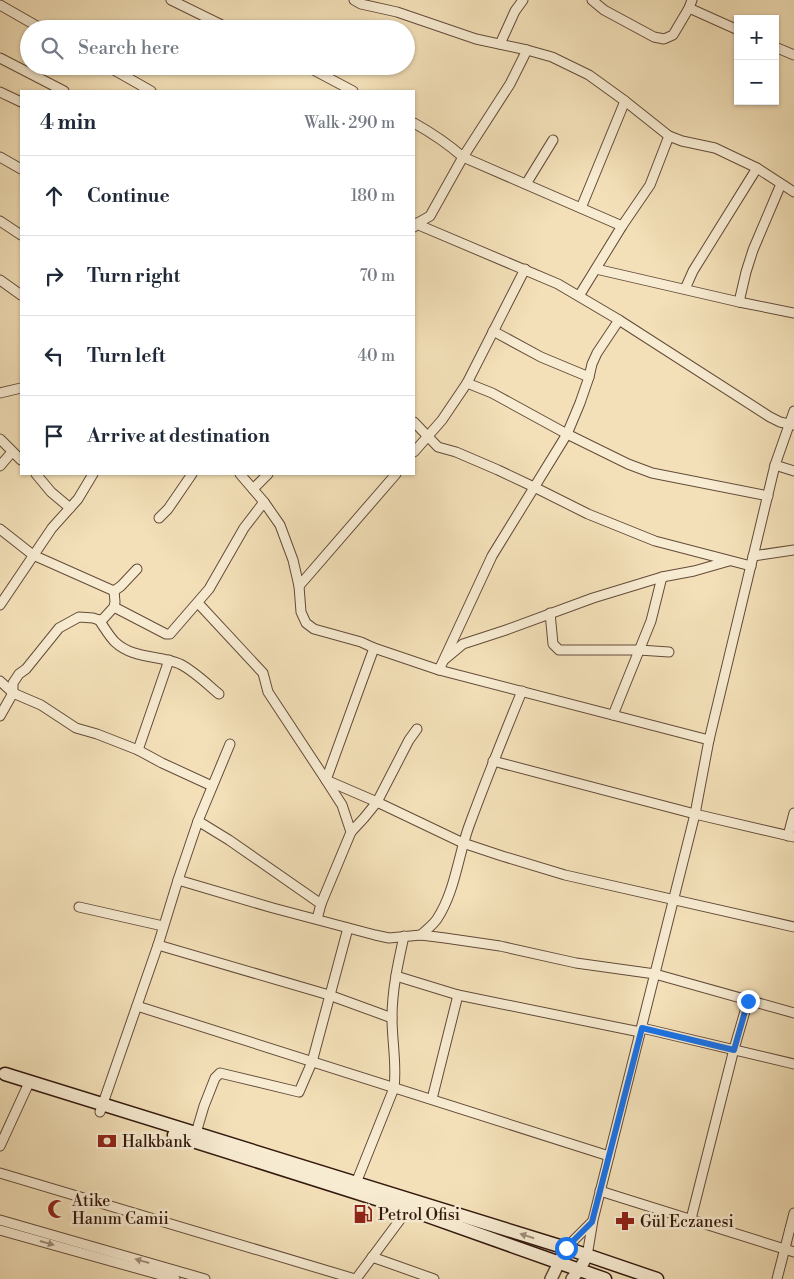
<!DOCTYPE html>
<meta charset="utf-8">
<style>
:root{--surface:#fff;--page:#f6f6f7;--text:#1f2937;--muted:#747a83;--line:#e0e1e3}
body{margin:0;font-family:"Libre Bodoni",serif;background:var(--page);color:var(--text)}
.controls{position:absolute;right:15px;top:15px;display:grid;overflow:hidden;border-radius:0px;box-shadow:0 1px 4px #0004}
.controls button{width:45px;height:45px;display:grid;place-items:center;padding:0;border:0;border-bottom:1px solid var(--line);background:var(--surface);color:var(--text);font:25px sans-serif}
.stop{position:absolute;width:15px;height:15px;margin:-11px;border:4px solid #1a73e8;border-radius:50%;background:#fff}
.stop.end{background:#1a73e8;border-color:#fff;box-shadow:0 1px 5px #0008}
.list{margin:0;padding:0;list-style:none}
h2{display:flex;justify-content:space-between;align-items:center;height:65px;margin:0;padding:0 20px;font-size:21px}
h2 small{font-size:16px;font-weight:400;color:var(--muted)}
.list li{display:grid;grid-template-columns:32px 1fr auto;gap:15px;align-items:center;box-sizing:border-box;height:80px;padding:0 20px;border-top:1px solid var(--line)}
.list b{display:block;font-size:19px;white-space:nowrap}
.list em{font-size:16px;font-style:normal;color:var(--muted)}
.icon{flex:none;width:28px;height:28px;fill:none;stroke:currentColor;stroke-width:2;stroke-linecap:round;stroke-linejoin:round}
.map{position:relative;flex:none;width:794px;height:1279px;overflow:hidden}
.search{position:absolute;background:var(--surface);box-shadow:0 1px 4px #0004;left:20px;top:20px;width:395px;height:55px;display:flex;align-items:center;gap:12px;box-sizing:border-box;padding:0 18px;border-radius:28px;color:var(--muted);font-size:19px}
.panel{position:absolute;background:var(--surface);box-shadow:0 1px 4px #0004;left:20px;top:90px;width:395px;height:385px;border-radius:0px}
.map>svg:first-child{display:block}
</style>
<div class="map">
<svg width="794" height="1279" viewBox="0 0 794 1279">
<rect width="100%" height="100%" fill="#f3e0b8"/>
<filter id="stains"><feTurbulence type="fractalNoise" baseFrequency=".004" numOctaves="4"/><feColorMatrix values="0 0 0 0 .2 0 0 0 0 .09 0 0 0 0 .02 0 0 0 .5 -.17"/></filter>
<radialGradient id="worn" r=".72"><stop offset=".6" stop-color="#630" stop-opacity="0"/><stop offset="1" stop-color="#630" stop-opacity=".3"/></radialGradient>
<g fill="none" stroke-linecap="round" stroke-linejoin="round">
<g stroke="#634b39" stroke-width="11">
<g id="minor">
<path d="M171,0L230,29"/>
<path d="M354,0L361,4L397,12L476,39L527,50L552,57L589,75L625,101L669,136L682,141L715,148L757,168L794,192"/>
<path d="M592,0L604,10L654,37L664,39L673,35L689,8L692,0"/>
<path d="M0,5L42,29"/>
<path d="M689,8L738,30"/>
<path d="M500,44L515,11L523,0"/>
<path d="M775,47L794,55"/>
<path d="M0,58L64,91"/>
<path d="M107,66L151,91"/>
<path d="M306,66L353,91"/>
<path d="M0,92L21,102"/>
<path d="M414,123C432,133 448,144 463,157L622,226"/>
<path d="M0,157L21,169"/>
<path d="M526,184L553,140"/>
<path d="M581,208L625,101"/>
<path d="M0,221L21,235"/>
<path d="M414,223L558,284L619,320L770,417L780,422L794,425"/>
<path d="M414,227L416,224L430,216L463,157L510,84L527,50"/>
<path d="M596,269L739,302L794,313"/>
<path d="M0,280L21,295"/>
<path d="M685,289L693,271L757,168"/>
<path d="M579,296L622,226L650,185L669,136"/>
<path d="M739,302L746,272L753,250L781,184"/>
<path d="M493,331L541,357L589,377"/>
<path d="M467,383L492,393L567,434L628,464L652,473L768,496"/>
<path d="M0,393L21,388"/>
<path d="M414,422L438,447L456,452L498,470L534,487L588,514L655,541L751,566"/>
<path d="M0,439L21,460"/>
<path d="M414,452L442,420L467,383L525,269"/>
<path d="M775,465L794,471"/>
<path d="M0,466L12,452"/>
<path d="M36,474L51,492L70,508"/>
<path d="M240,474L264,502L280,525L293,560L299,586L301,612L306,623L314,629L361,642L374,648L439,670L709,740"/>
<path d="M253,489L268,474"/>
<path d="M159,518L168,509L192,474"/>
<path d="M0,529L33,555L114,591"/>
<path d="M753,556L794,550"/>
<path d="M299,586L396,474"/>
<path d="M198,603L263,673L268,692L326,780L377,802L463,843L502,856L565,875L794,927"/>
<path d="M0,605L52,528L78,499L93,474"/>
<path d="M114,607L166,634H170L209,589L244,528L264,502"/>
<path d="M550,613L553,644L559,650H639L669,652"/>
<path d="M99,620C104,627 109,636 115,642C133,659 158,655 180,664C194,671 207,684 219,694"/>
<path d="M445,659L463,644L506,630L593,598L662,577L694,571L729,561"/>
<path d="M439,670L492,556L567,434L580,403L589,377L592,364L597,353L619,320"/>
<path d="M0,681L13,693L41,705L76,728L97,734L138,750L162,763L212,786"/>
<path d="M613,715L651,621L662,577"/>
<path d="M0,716L13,693V683L19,674L26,669L59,628L79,617L93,618L99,620L103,619L114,607L115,602L114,591L121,586L137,569"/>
<path d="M138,750L169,660"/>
<path d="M493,761L695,814L794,837"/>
<path d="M198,821L229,840L321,904"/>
<path d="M351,832L342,805L326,780L374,648"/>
<path d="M788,836L794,813"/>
<path d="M178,880L273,908L375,935L389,938L421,935L445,938L500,946L576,963L655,974L794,1013"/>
<path d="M79,907L163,926"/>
<path d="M317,919L321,904L351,832L364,818L377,802L409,740L417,729"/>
<path d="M421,935C426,930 433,925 437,919C455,892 458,856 469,826C486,780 504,735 522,691"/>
<path d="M158,945L329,995L392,1018"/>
<path d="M396,976L458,995L640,1032"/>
<path d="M137,1006L609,1156"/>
<path d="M642,1028L794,1064"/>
<path d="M432,1099L458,995"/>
<path d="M100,1112L158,945L178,880L198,821L230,744"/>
<path d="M196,1133L204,1106L215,1078L220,1073L299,1092L312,1062L348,928"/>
<path d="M0,1146L28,1085"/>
<path d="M0,1173L355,1279"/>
<path d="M356,1183L394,1088C397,1065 392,1041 392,1018C392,990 398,963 404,936"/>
<path d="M600,1191L794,1252"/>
<path d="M691,1219L734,1049L748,1001"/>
<path d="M0,1220L205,1279"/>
<path d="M0,1230L175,1279"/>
<path d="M566,1248L592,1222"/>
<path d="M587,1256L593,1220L695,814L709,740L775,465L794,411"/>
<path d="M372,1257L434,1279"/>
<path d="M356,1279L408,1209"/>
<path d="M777,1279L794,1213"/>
</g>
</g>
<g stroke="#634b39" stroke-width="14">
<g id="tertiary">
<path d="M551,1279L566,1248"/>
<path d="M572,1279L579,1270L587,1256"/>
</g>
</g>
<g stroke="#33190f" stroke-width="15">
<g id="secondary">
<path d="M5,1074L566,1248L657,1279"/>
<path d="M174,1135L408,1209L605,1279"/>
</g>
</g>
<use href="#minor" stroke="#f7ebd1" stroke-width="9"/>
<use href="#tertiary" stroke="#f7ebd1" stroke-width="11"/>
<use href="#secondary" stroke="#f7ebd1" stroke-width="12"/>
</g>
<defs><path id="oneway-solid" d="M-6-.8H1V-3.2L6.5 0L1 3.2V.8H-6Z" transform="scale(1.25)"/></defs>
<g fill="#9f8c7a">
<use href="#oneway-solid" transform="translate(527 1236) rotate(-163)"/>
<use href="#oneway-solid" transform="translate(47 1243) rotate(16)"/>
<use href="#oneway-solid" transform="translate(142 1261) rotate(-164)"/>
</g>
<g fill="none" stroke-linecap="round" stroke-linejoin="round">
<path stroke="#1a73e8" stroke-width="6" d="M566,1248L592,1222L642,1028L734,1050L748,1001"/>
</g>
<defs>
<g id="bank-bare" transform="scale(1.5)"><path d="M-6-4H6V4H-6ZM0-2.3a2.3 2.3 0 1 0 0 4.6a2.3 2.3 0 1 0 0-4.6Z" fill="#8f2418" stroke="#f7ebd1" stroke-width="2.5" paint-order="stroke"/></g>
<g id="mosque-bare" transform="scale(1.5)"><path d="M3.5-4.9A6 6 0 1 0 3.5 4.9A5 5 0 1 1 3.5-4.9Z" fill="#8f2418" stroke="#f7ebd1" stroke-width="2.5" paint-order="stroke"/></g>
<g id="fuel-bare" transform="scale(1.5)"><path d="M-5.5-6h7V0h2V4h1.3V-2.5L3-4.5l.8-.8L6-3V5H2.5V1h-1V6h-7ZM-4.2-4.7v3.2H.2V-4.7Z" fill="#8f2418" stroke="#f7ebd1" stroke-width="2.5" paint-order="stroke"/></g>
<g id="pharmacy-bare" transform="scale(1.5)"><path d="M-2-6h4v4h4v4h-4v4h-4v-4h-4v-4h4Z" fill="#8f2418" stroke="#f7ebd1" stroke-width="2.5" paint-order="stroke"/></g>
</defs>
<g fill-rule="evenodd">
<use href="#bank-bare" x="107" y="1141"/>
<use href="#mosque-bare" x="57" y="1209"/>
<use href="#fuel-bare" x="363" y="1214"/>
<use href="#pharmacy-bare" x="625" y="1221"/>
</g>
<g text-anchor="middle" stroke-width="5" stroke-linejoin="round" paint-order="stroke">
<g font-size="16" fill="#33190f" stroke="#f7ebd1" text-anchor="start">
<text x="122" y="1147">Halkbank</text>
<text x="72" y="1206">Atike<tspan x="72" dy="18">Hanım Camii</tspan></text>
<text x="378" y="1220">Petrol Ofisi</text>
<text x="640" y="1227">Gül Eczanesi</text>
</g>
</g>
<rect width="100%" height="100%" filter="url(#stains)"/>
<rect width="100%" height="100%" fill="url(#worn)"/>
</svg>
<div class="controls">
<button>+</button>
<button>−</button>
</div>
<div class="stop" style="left:566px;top:1248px"></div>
<div class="stop end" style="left:748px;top:1001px"></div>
<div class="search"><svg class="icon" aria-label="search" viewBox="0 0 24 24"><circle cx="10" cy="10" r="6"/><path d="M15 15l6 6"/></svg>Search here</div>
<section class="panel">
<h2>4 min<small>Walk · 290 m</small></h2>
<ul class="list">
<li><svg class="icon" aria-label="ahead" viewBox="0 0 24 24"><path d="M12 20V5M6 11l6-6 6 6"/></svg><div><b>Continue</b></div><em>180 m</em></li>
<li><svg class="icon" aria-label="right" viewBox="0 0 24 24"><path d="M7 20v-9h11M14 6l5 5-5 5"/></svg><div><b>Turn right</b></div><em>70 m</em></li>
<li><svg class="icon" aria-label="left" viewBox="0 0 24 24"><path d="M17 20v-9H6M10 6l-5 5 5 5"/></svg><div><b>Turn left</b></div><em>40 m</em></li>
<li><svg class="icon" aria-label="arrive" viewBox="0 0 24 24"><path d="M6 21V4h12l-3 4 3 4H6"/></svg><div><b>Arrive at destination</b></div></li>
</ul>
</section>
</div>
